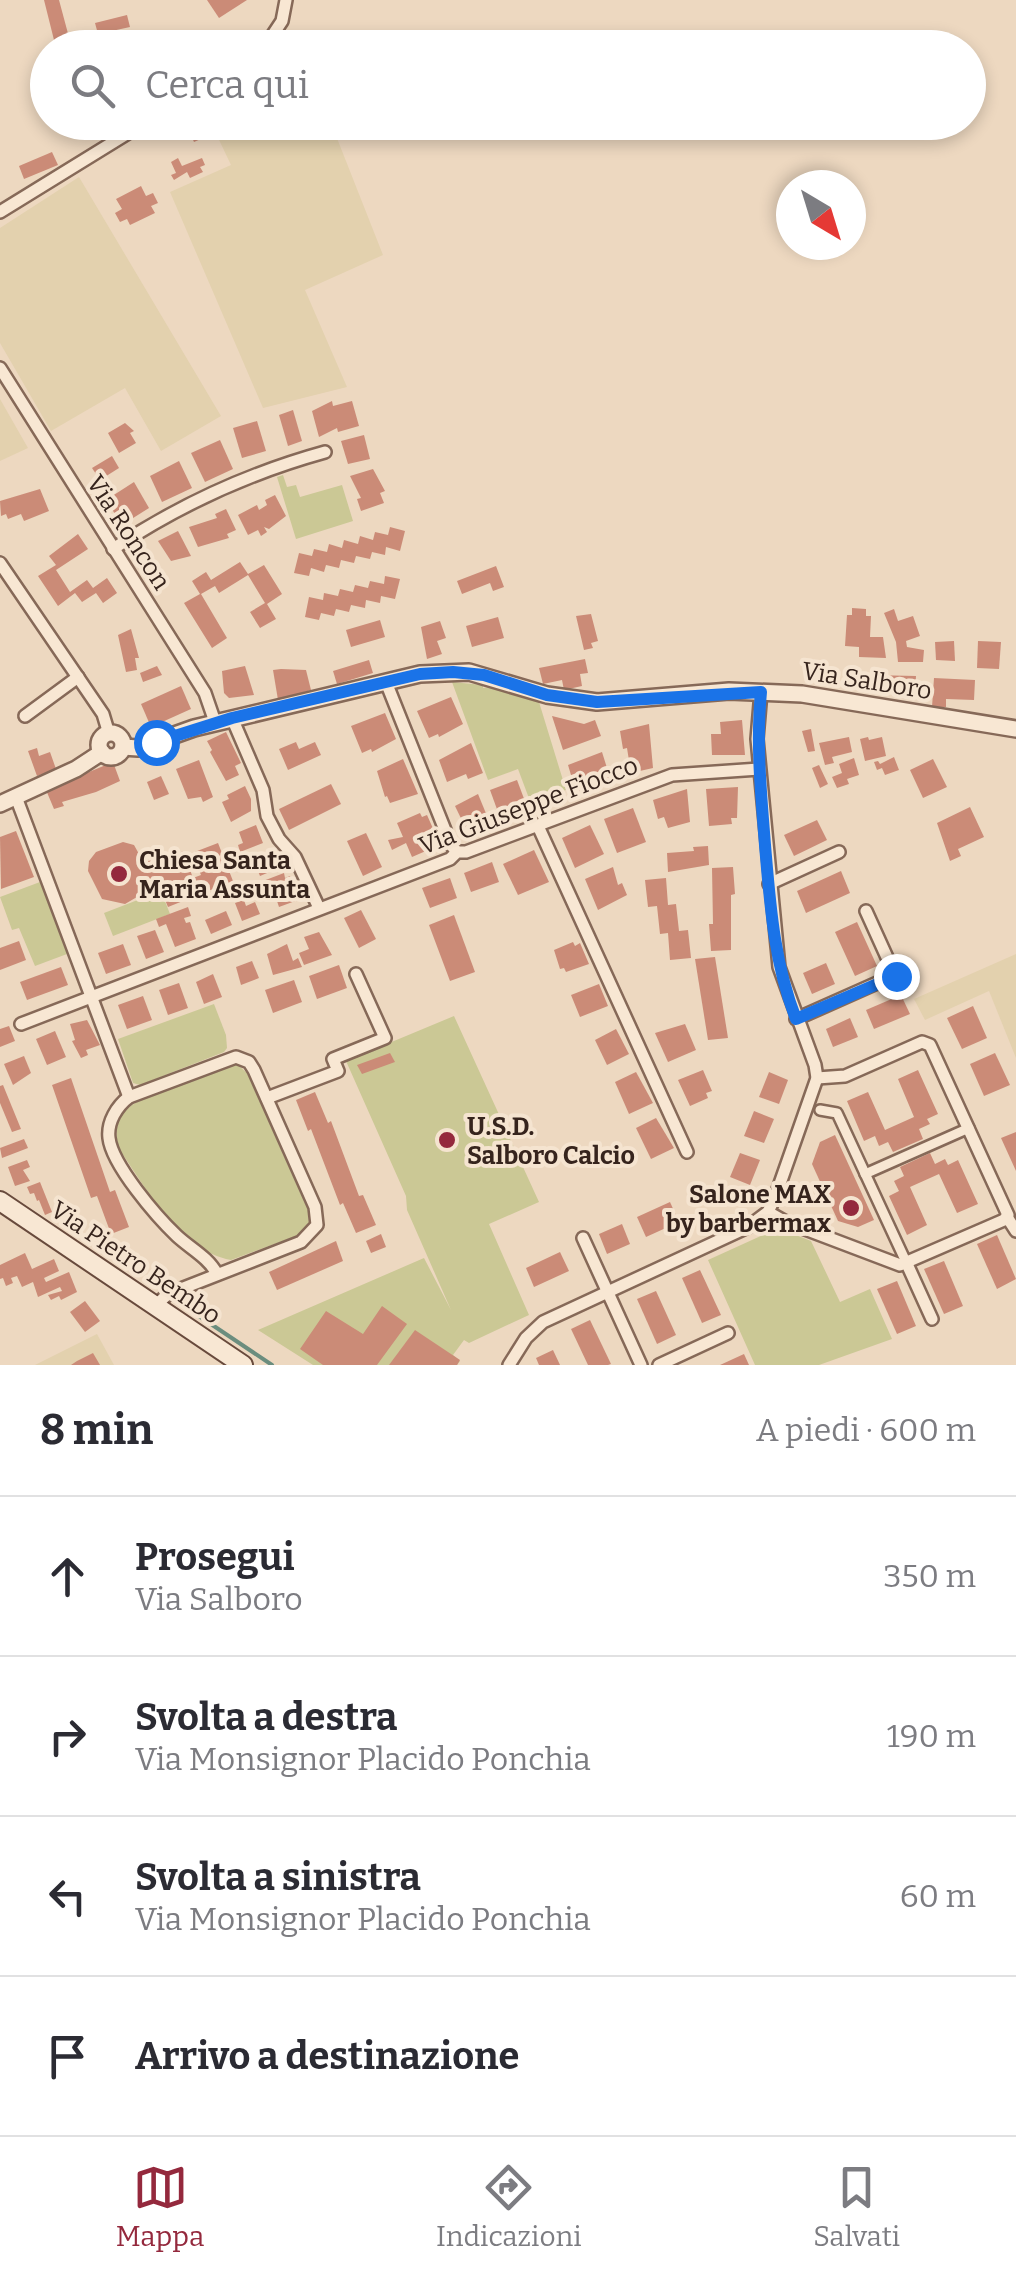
<!DOCTYPE html>
<html lang="it">
<meta charset="utf-8">
<style>
:root{--surface:#fff;--page:#f2f2f3;--text:#2b2b33;--muted:#7c7c81;--line:#e1e1e2;--accent:#94293d}
body{margin:0;font-family:Bitter,serif;background:var(--page);color:var(--text)}
.compass{position:absolute;left:776px;top:170px;width:90px;height:90px;border-radius:50%;background:var(--surface);box-shadow:0 5px 15px #0003;rotate:142deg}
.stop{position:absolute;width:30px;height:30px;margin:-22px;border:8px solid #1a73e8;border-radius:50%;background:#fff}
.stop.end{background:#1a73e8;border-color:#fff;box-shadow:0 2px 10px #0008}
.list{margin:0;padding:0;list-style:none}
h2{display:flex;justify-content:space-between;align-items:center;height:130px;margin:0;padding:0 40px;font-size:42px}
h2 small{font-size:32px;font-weight:400;color:var(--muted)}
.list li{display:grid;grid-template-columns:65px 1fr auto;gap:30px;align-items:center;box-sizing:border-box;height:160px;padding:0 40px;border-top:2px solid var(--line)}
.list b{display:block;font-size:38px;white-space:nowrap}
.list p{margin:0;font-size:32px;white-space:nowrap;color:var(--muted)}
.list em{font-size:32px;font-style:normal;color:var(--muted)}
.icon{flex:none;width:55px;height:55px;fill:none;stroke:currentColor;stroke-width:2;stroke-linecap:round;stroke-linejoin:round}
.map{position:relative;flex:none;width:1016px;height:1365px;overflow:hidden}
.search{position:absolute;background:var(--surface);box-shadow:0 5px 15px #0003;left:30px;right:30px;top:30px;height:110px;display:flex;align-items:center;gap:25px;box-sizing:border-box;padding:0 35px;border-radius:55px;color:var(--muted);font-size:38px}
.sheet{height:770px;background:var(--surface)}
nav{display:flex;justify-content:space-around;align-items:center;box-sizing:border-box;height:140px;border-top:2px solid var(--line);background:var(--surface);font-size:28px;color:var(--muted)}
nav a{display:grid;justify-items:center;gap:5px}
nav .on{color:var(--accent)}
.map>svg:first-child{display:block}
</style>
<div class="map">
<svg width="1016" height="1365" viewBox="0 0 1016 1365">
<rect width="100%" height="100%" fill="#edd8c0"/>
<g fill="#e3d1ae">
<path d="M211,123H331L383,255L305,290L347,387L263,408L170,192L231,165Z"/>
<path d="M79,177L221,416L161,451L125,388L51,431L0,343V228Z"/>
<path d="M0,399L28,448L0,461Z"/>
<path d="M1016,954V1058L989,991L925,1020L914,999Z"/>
<path d="M97,1334L114,1365H35Z"/>
</g>
<g fill="#cbc895">
<path d="M283,475L287,487L296,485L300,497L342,485L353,521L296,539L277,477Z"/>
<path d="M452,682L483,685V688L491,687L539,702L566,790L530,801L518,769L488,780Z"/>
<path d="M40,882L67,954L35,966L19,928L12,930L0,897Z"/>
<path d="M161,891L170,914L113,936L104,913Z"/>
<path d="M214,1004L226,1035L227,1048L224,1052L140,1085L133,1083L118,1039Z"/>
<path d="M454,1016L539,1202L489,1224L529,1315L469,1343L464,1340L453,1355L460,1361L457,1365H313L258,1330L424,1258L451,1310L407,1210L406,1196L346,1061Z"/>
<path d="M238,1065L247,1073L308,1210L309,1224L299,1235L231,1260C179,1250 146,1188 119,1149C114,1133 117,1114 132,1105C153,1091 198,1077 223,1067Z"/>
<path d="M778,1228L811,1241L840,1302L870,1289L892,1339L819,1365H755L708,1260Z"/>
</g>
<g fill="none" stroke-linecap="round" stroke-linejoin="round">
<path stroke="#6b8d7e" stroke-width="4" d="M184,1306L272,1365"/>
</g>
<g fill="#cb8b77">
<path d="M44,0H59L70,41L78,38L83,46L56,48Z"/>
<path d="M207,0H247L219,18Z"/>
<path d="M127,15L130,27L98,34L95,23Z"/>
<path d="M208,125L212,134L194,142L190,133Z"/>
<path d="M52,152L58,165L24,179L19,166Z"/>
<path d="M178,158L182,166L202,158L205,165L200,167L203,172L190,178L187,172L174,180L171,175L176,173L171,162Z"/>
<path d="M141,186L146,196L153,193L158,203L151,206L155,213L130,225L127,219L120,222L115,213L122,209L116,199Z"/>
<path d="M332,401L333,406L352,401L359,426L338,432L337,428L319,437L312,411Z"/>
<path d="M293,410L302,441L288,446L279,415Z"/>
<path d="M257,421L266,451L242,458L233,428Z"/>
<path d="M125,423L134,431L130,433L136,443L119,453L108,433Z"/>
<path d="M364,435L370,459L348,464L341,441Z"/>
<path d="M220,440L233,469L205,482L191,453Z"/>
<path d="M112,456L119,468L100,480L92,468Z"/>
<path d="M179,461L192,488L162,502L150,476Z"/>
<path d="M373,469L385,491L380,493L384,503L361,511L357,499L361,498L350,476Z"/>
<path d="M134,482L149,508L122,525L106,500Z"/>
<path d="M40,489L49,511L24,521L21,514L8,519L6,514L1,516L0,501Z"/>
<path d="M275,495L286,516L269,529L264,527L267,532L261,536L258,530L248,535L238,515L257,505L259,510L267,505L265,500Z"/>
<path d="M226,509L236,530L227,534L229,538L198,547L189,527L217,518L215,514Z"/>
<path d="M390,527L405,531L400,551L386,547L385,555L372,552L370,559L356,556L354,563L341,560L339,568L326,565L324,572L311,568L309,576L294,573L299,553L312,556L314,549L327,552L329,544L342,548L344,540L358,544L360,536L373,540L375,532L388,535Z"/>
<path d="M178,531L191,556L171,561L158,541Z"/>
<path d="M78,534L88,549L56,570L70,592L87,580L93,588L107,578L117,593L103,603L96,593L82,602L75,593L58,606L38,576L56,565L49,556Z"/>
<path d="M240,562L248,574L264,565L282,594L267,604L276,619L260,628L250,612L265,603L248,575L219,593L215,586L201,594L227,638L212,648L184,603L200,594L192,581L206,572L211,580Z"/>
<path d="M496,566L504,587L493,591L490,583L462,594L457,581Z"/>
<path d="M385,576L400,579L395,599L381,596L380,603L366,600L365,608L351,605L349,612L336,609L334,616L321,613L319,620L305,617L309,597L323,600L324,593L338,596L340,589L353,592L355,585L368,588L370,581L384,584Z"/>
<path d="M852,608L866,609V616H871L870,637H883L886,658L859,657V647L845,646L847,615H852Z"/>
<path d="M894,609L898,621L913,616L920,636L906,641L907,647L924,650L923,662H898L896,642L884,613Z"/>
<path d="M591,614L598,641L591,643L593,648L584,650L576,616Z"/>
<path d="M498,617L504,638L472,647L466,626Z"/>
<path d="M380,620L385,637L351,647L346,630Z"/>
<path d="M440,621L446,638L437,641L442,654L427,659L421,627Z"/>
<path d="M131,629L139,658H135L137,670L126,672L118,635Z"/>
<path d="M954,641L955,661L936,660L935,642Z"/>
<path d="M978,641L1001,642L999,669L977,668Z"/>
<path d="M585,659L588,673L580,674L582,686L564,690L562,680L543,684L539,668Z"/>
<path d="M369,660L373,673L337,684L333,671Z"/>
<path d="M157,666L162,675L143,682L140,673Z"/>
<path d="M245,666L254,695L229,698L224,693L222,671Z"/>
<path d="M281,669L306,670L311,690L278,700L273,670Z"/>
<path d="M871,675L916,676L915,694L871,692Z"/>
<path d="M934,678L975,680L974,700L946,699V707H932Z"/>
<path d="M181,686L191,709L151,727L141,704Z"/>
<path d="M451,697L463,724L439,737L438,734L429,738L417,711Z"/>
<path d="M385,713L396,739L372,752L371,749L362,753L351,726Z"/>
<path d="M552,716L584,724L595,720L601,736L563,750Z"/>
<path d="M742,720L745,755H712L711,734H721L720,722Z"/>
<path d="M649,724L653,768L631,773L627,748L623,749L620,731Z"/>
<path d="M811,729L815,751L808,752L802,731Z"/>
<path d="M226,732L241,763L235,766L239,775L226,781L210,752L212,750L207,741Z"/>
<path d="M849,737L852,752L832,757L834,763L825,765L819,743Z"/>
<path d="M868,737L869,740L882,737L886,756L865,761L860,739Z"/>
<path d="M296,742L299,749L315,742L321,755L288,770L279,749Z"/>
<path d="M471,743L483,773L468,779L466,774L447,782L439,760Z"/>
<path d="M37,748L39,756L50,752L56,769L37,776L28,751Z"/>
<path d="M602,752L611,781L577,795L568,765Z"/>
<path d="M894,757L899,770L885,775L882,768L877,770L874,762L878,761L880,764Z"/>
<path d="M854,758L859,775L847,779L849,784L837,788L832,777L842,773L839,764Z"/>
<path d="M403,759L418,794L390,803L387,796L385,797L377,771Z"/>
<path d="M933,759L947,787L923,798L910,770Z"/>
<path d="M199,760L213,797L203,802L201,797L188,799L176,769Z"/>
<path d="M113,762L120,781L96,792L62,802L64,806L54,809L46,790Z"/>
<path d="M819,765L828,784L820,788L812,768Z"/>
<path d="M161,776L169,794L154,800L147,782Z"/>
<path d="M517,780L529,812L502,823L490,790Z"/>
<path d="M331,784L341,804L289,830L279,809Z"/>
<path d="M245,786L251,799V811L231,822L222,802L229,799L227,795Z"/>
<path d="M738,787L737,818H731L732,824L709,826L706,789Z"/>
<path d="M687,789L690,822L668,828L664,817L658,819L653,800Z"/>
<path d="M478,794L492,828L470,837L455,806Z"/>
<path d="M970,807L984,837L958,849L961,856L950,861L937,823Z"/>
<path d="M633,808L646,842L617,853L604,819Z"/>
<path d="M420,813L422,817L427,815L439,842L434,844L435,847L412,857L406,843L392,850L388,840L403,837L397,823Z"/>
<path d="M817,820L827,840L794,856L784,835Z"/>
<path d="M256,825L263,843L240,852L238,845L243,843L239,832Z"/>
<path d="M590,825L604,854L575,868L562,838Z"/>
<path d="M16,831L34,877L1,889L0,837Z"/>
<path d="M366,833L382,867L363,876L347,841Z"/>
<path d="M123,842L134,845L144,863L175,850L177,854L183,851L193,878L201,875L192,853L218,843L233,881L168,907L161,890L141,898L137,897L125,904L102,899L88,871L89,861L96,852Z"/>
<path d="M708,846L709,865L668,872L667,853L694,851L693,847Z"/>
<path d="M271,850L279,868L260,876L256,866L249,869L246,861Z"/>
<path d="M534,850L549,882L518,895L503,864Z"/>
<path d="M492,862L499,882L471,892L464,873Z"/>
<path d="M613,867L618,885L622,883L627,895L598,910L585,879Z"/>
<path d="M733,867L735,894L731,895V950L711,951L709,924H713L712,868Z"/>
<path d="M841,871L850,893L806,913L797,891Z"/>
<path d="M284,873L285,878L290,876L298,900L279,907L272,886L266,888L263,881Z"/>
<path d="M450,878L457,898L430,908L422,888Z"/>
<path d="M666,878L668,905L676,904L679,931L688,930L691,958L670,960L668,933L660,934L657,906L648,907L645,880Z"/>
<path d="M244,900L246,906L255,902L260,914L242,921L235,903Z"/>
<path d="M188,907L191,916L184,918L186,923L190,922L196,939L175,947L166,924L159,927L156,919Z"/>
<path d="M361,910L376,939L359,948L344,918Z"/>
<path d="M226,911L232,925L211,934L205,920Z"/>
<path d="M454,915L475,972L450,981L429,925Z"/>
<path d="M857,922L877,966L855,976L835,932Z"/>
<path d="M155,930L164,952L146,959L137,936Z"/>
<path d="M319,932L332,955L304,965L299,953L309,949L304,937Z"/>
<path d="M19,941L26,960L0,970V948Z"/>
<path d="M573,942L575,946L580,943L589,964L566,972L564,968L560,969L554,950Z"/>
<path d="M123,944L131,965L106,974L98,953Z"/>
<path d="M287,944L293,961L298,958L302,967L273,975L267,954Z"/>
<path d="M715,957L728,1038L708,1040L695,959Z"/>
<path d="M252,961L259,978L241,985L236,967Z"/>
<path d="M826,963L835,984L812,994L803,973Z"/>
<path d="M339,965L347,988L317,999L309,976Z"/>
<path d="M61,967L68,985L27,1000L20,982Z"/>
<path d="M213,974L222,997L204,1004L196,982Z"/>
<path d="M294,980L302,1002L273,1013L265,990Z"/>
<path d="M179,983L188,1008L168,1015L159,990Z"/>
<path d="M599,984L608,1006L580,1017L571,995Z"/>
<path d="M901,995L910,1014L874,1029L866,1010Z"/>
<path d="M143,996L152,1020L127,1029L118,1005Z"/>
<path d="M973,1006L987,1038L962,1049L947,1018Z"/>
<path d="M850,1018L858,1037L833,1047L826,1029Z"/>
<path d="M87,1020L100,1045L86,1050L88,1055L81,1058L72,1041L75,1040L70,1024Z"/>
<path d="M685,1024L696,1050L668,1062L655,1033Z"/>
<path d="M9,1026L15,1041L0,1047V1029Z"/>
<path d="M616,1029L629,1054L607,1065L595,1040Z"/>
<path d="M55,1031L66,1057L47,1065L36,1039Z"/>
<path d="M390,1053L395,1062L362,1074L357,1065Z"/>
<path d="M995,1053L1010,1085L984,1096L970,1064Z"/>
<path d="M24,1056L31,1073L13,1085L4,1064Z"/>
<path d="M703,1070L712,1091L706,1093L708,1098L690,1106L678,1080Z"/>
<path d="M918,1070L938,1114L927,1119L930,1124L919,1129L923,1139L893,1152L888,1142L879,1146L875,1136L864,1141L847,1101L868,1092L885,1130L914,1117L898,1079Z"/>
<path d="M636,1072L653,1103L629,1114L615,1082Z"/>
<path d="M769,1072L788,1080L779,1104L759,1097Z"/>
<path d="M71,1078L110,1192L115,1190L129,1227L111,1234L97,1196L91,1198L52,1085Z"/>
<path d="M3,1085L21,1129L12,1132L0,1103V1086Z"/>
<path d="M315,1092L328,1123L331,1121L359,1196L363,1195L376,1225L356,1233L343,1203L340,1205L311,1129L308,1131L296,1100Z"/>
<path d="M754,1111L774,1119L764,1143L744,1136Z"/>
<path d="M656,1118L674,1148L651,1159L636,1128Z"/>
<path d="M1016,1132V1171L1001,1138Z"/>
<path d="M835,1135L874,1220L858,1227L838,1221L812,1164L820,1142Z"/>
<path d="M24,1139L28,1148L2,1158L0,1148Z"/>
<path d="M740,1153L760,1160L750,1185L730,1177Z"/>
<path d="M930,1153L935,1164L945,1159L948,1165L958,1160L978,1204L957,1213L939,1174L910,1187L927,1225L907,1235L889,1196L899,1191L894,1181L904,1176L900,1167Z"/>
<path d="M27,1160L30,1167L23,1170L30,1181L15,1186L8,1167Z"/>
<path d="M40,1182L52,1212L45,1215L39,1200L37,1201L34,1193L30,1194L27,1187Z"/>
<path d="M670,1202L679,1222L646,1237L637,1217Z"/>
<path d="M622,1224L630,1244L607,1254L599,1234Z"/>
<path d="M381,1234L386,1247L371,1253L366,1241Z"/>
<path d="M997,1235L1016,1279L997,1289L977,1244Z"/>
<path d="M336,1241L343,1261L277,1290L269,1272Z"/>
<path d="M560,1252L569,1271L534,1287L526,1268Z"/>
<path d="M25,1253L32,1269L54,1259L59,1271L44,1278L46,1282L69,1272L77,1292L61,1300L59,1296L51,1300L48,1295L62,1291L60,1287L38,1297L33,1282L22,1287L17,1276L11,1278L13,1283L6,1286L3,1278L0,1279V1265Z"/>
<path d="M944,1261L963,1306L944,1314L924,1269Z"/>
<path d="M700,1270L721,1315L702,1323L682,1278Z"/>
<path d="M897,1281L916,1326L897,1334L877,1289Z"/>
<path d="M656,1291L676,1335L657,1344L637,1299Z"/>
<path d="M85,1301L100,1321L85,1332L70,1312Z"/>
<path d="M382,1306L407,1324L377,1365H323L300,1349L326,1311L363,1334Z"/>
<path d="M590,1320L611,1364L608,1365H588L571,1329Z"/>
<path d="M415,1330L460,1360L457,1365H389Z"/>
<path d="M553,1350L560,1365H539L536,1358Z"/>
<path d="M93,1353L100,1365H71L77,1361Z"/>
<path d="M744,1354L749,1365H720Z"/>
</g>
<g fill="none" stroke-linecap="round" stroke-linejoin="round">
<g stroke="#866958" stroke-width="14">
<g id="pedestrian">
<path d="M820,1110L837,1113L907,1264"/>
<path d="M865,1174L969,1128"/>
</g>
</g>
<g stroke="#866958" stroke-width="16">
<g id="minor">
<path d="M264,48L282,21L286,0"/>
<path d="M0,212L146,122"/>
<path d="M0,368L205,693L215,722"/>
<path d="M113,549C179,505 249,473 325,452"/>
<path d="M0,563L103,714L109,734"/>
<path d="M386,682L451,845L457,852"/>
<path d="M25,716L78,677"/>
<path d="M232,718L263,790L267,816L279,839L295,857L319,908"/>
<path d="M16,797L129,1097"/>
<path d="M538,826L687,1152"/>
<path d="M769,884L839,852"/>
<path d="M796,1019L895,975L866,911"/>
<path d="M21,1024L450,859L457,852H466L672,775L759,769"/>
<path d="M267,1098L338,1071L333,1059L385,1038L356,974"/>
<path d="M768,1212L784,1221L900,1265L1004,1220L1008,1215L930,1045L922,1042L845,1076L817,1078"/>
<path d="M1007,1217L1016,1231"/>
<path d="M583,1238L641,1365"/>
<path d="M907,1264L932,1319"/>
<path d="M155,1306L168,1294L301,1242L317,1225L315,1207L254,1070L249,1062L236,1057L129,1097C117,1106 107,1122 109,1138C112,1165 157,1217 177,1236C191,1249 208,1257 217,1274"/>
<path d="M509,1365L526,1338L543,1322L748,1227L768,1212L776,1195L817,1078L815,1065L779,967L757,739L761,692"/>
<path d="M659,1365L728,1333"/>
</g>
</g>
<g stroke="#866958" stroke-width="20">
<g id="tertiary">
<circle cx="111" cy="745" r="12"/>
<path d="M123,747L138,748L194,728L420,674L469,672L547,695L597,702L729,691L802,694L1016,729"/>
<path d="M0,804L76,769L102,752"/>
</g>
</g>
<g stroke="#684a3c" stroke-width="22">
<path id="secondary" d="M0,1201L243,1365"/>
</g>
<use href="#pedestrian" stroke="#f8e7d3" stroke-width="9"/>
<use href="#minor" stroke="#f8e7d3" stroke-width="11"/>
<use href="#tertiary" stroke="#f8e7d3" stroke-width="15"/>
<use href="#secondary" stroke="#f8e7d3" stroke-width="18"/>
</g>
<g fill="none" stroke-linecap="round" stroke-linejoin="round">
<path stroke="#1a73e8" stroke-width="12" d="M156,742L232,718L420,674L453,672L484,675L547,695L597,702L761,692C756,744 761,793 765,845C770,904 774,963 796,1019L896,976"/>
</g>
<g fill="#94293d" stroke="#f5e4d0" stroke-width="4">
<circle cx="119" cy="874" r="10"/>
<circle cx="447" cy="1140" r="10"/>
<circle cx="851" cy="1208" r="10"/>
</g>
<g text-anchor="middle" stroke-width="8" stroke-linejoin="round" paint-order="stroke">
<g font-size="25" fill="#36241d" stroke="#f5e4d0">
<text transform="translate(129 532) rotate(57)" y="9">Via Roncon</text>
<text transform="translate(867 680) rotate(9)" y="9">Via Salboro</text>
<text transform="translate(528 805) rotate(-21)" y="9">Via Giuseppe Fiocco</text>
<text transform="translate(136 1262) rotate(34)" y="9">Via Pietro Bembo</text>
</g>
<g font-size="25" font-weight="bold" fill="#36241d" stroke="#f5e4d0" text-anchor="start">
<text x="139" y="869">Chiesa Santa<tspan x="139" dy="29">Maria Assunta</tspan></text>
<text x="467" y="1135">U.S.D.<tspan x="467" dy="29">Salboro Calcio</tspan></text>
<text x="831" y="1203" text-anchor="end">Salone MAX<tspan x="831" dy="29">by barbermax</tspan></text>
</g>
</g>
</svg>
<svg class="compass" viewBox="-18 -18 36 36"><path d="M0-13l5 13h-10z" fill="#e53935"/><path d="M0 13l5-13h-10z" fill="#7c7c81"/></svg>
<div class="stop" style="left:156px;top:742px"></div>
<div class="stop end" style="left:896px;top:976px"></div>
<div class="search"><svg class="icon" aria-label="search" viewBox="0 0 24 24"><circle cx="10" cy="10" r="6"/><path d="M15 15l6 6"/></svg>Cerca qui</div>
</div>
<section class="sheet">
<h2>8 min<small>A piedi · 600 m</small></h2>
<ul class="list">
<li><svg class="icon" aria-label="ahead" viewBox="0 0 24 24"><path d="M12 20V5M6 11l6-6 6 6"/></svg><div><b>Prosegui</b><p>Via Salboro</p></div><em>350 m</em></li>
<li><svg class="icon" aria-label="right" viewBox="0 0 24 24"><path d="M7 20v-9h11M14 6l5 5-5 5"/></svg><div><b>Svolta a destra</b><p>Via Monsignor Placido Ponchia</p></div><em>190 m</em></li>
<li><svg class="icon" aria-label="left" viewBox="0 0 24 24"><path d="M17 20v-9H6M10 6l-5 5 5 5"/></svg><div><b>Svolta a sinistra</b><p>Via Monsignor Placido Ponchia</p></div><em>60 m</em></li>
<li><svg class="icon" aria-label="arrive" viewBox="0 0 24 24"><path d="M6 21V4h12l-3 4 3 4H6"/></svg><div><b>Arrivo a destinazione</b></div></li>
</ul>
</section>
<nav>
<a class="on"><svg class="icon" aria-label="map" viewBox="0 0 24 24"><path d="M3 6l6-2 6 2 6-2v14l-6 2-6-2-6 2zM9 4v14M15 6v14"/></svg>Mappa</a>
<a><svg class="icon" aria-label="directions" viewBox="0 0 24 24"><path d="M12 3l9 9-9 9-9-9zM9 14v-3h6M13 9l2 2-2 2"/></svg>Indicazioni</a>
<a><svg class="icon" aria-label="saved" viewBox="0 0 24 24"><path d="M7 4h10v16l-5-4-5 4z"/></svg>Salvati</a>
</nav>
